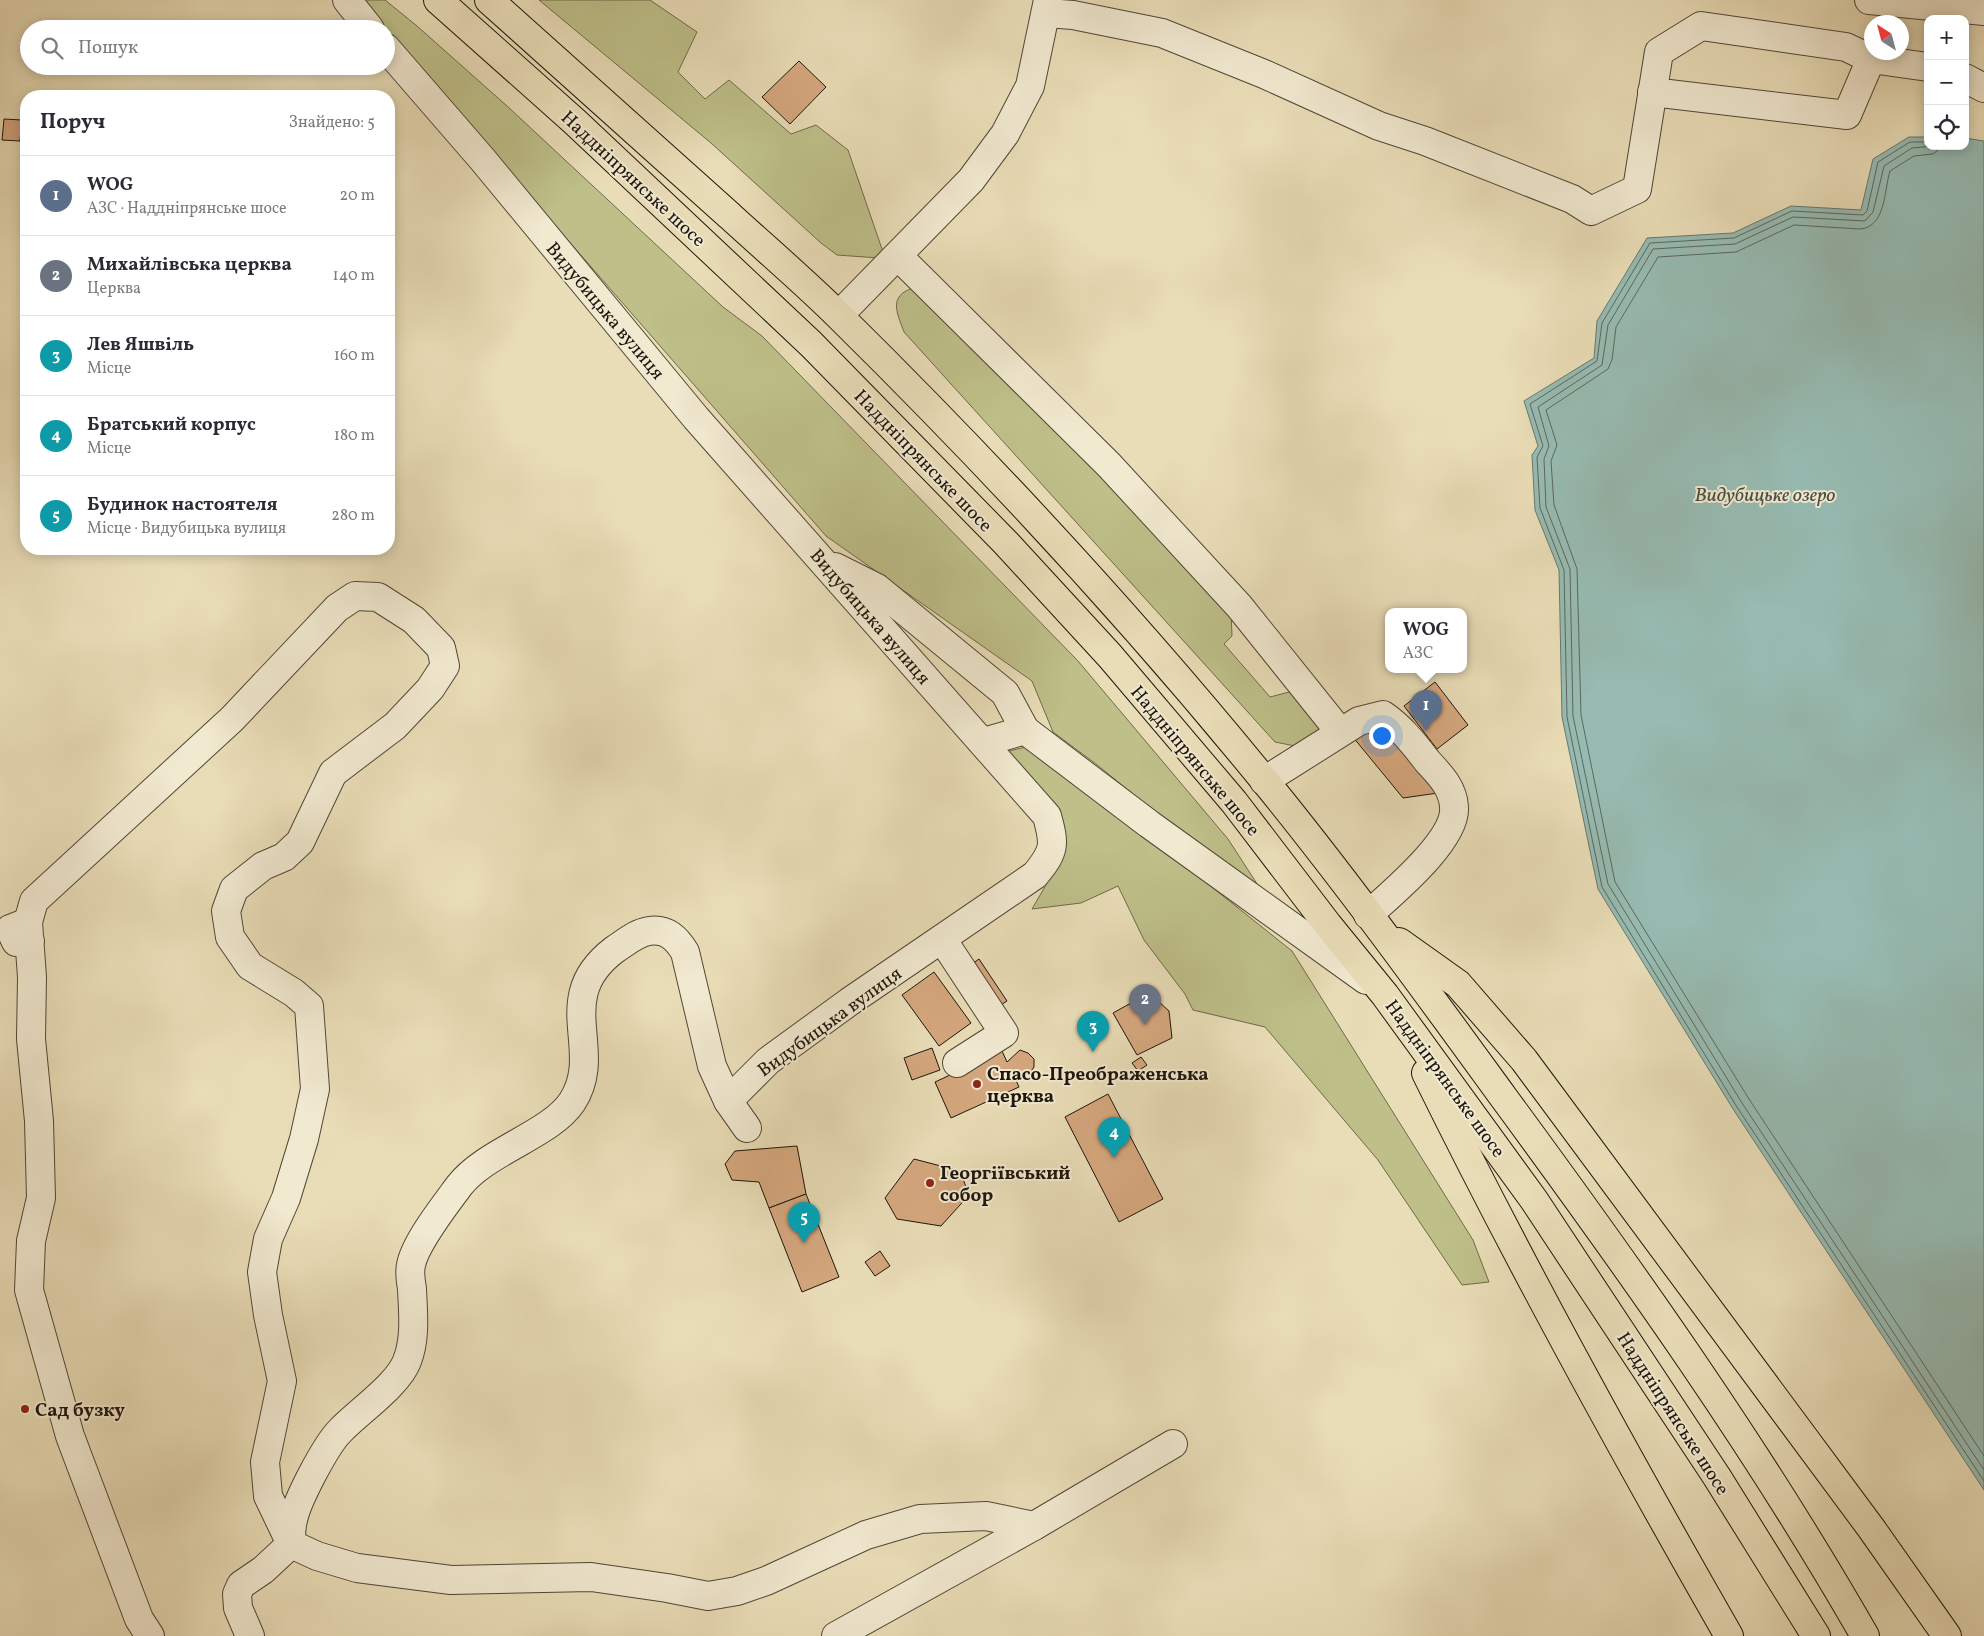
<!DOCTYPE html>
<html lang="uk">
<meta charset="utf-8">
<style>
:root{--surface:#fff;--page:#f2f2f3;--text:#2b2b33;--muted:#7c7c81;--line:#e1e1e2;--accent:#8f2418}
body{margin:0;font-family:Vollkorn,serif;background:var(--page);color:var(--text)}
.controls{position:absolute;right:15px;top:15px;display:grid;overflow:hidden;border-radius:10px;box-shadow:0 2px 12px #0003}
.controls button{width:45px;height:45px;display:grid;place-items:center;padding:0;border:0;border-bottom:1px solid var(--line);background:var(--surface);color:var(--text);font:25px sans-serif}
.compass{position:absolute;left:1864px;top:15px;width:45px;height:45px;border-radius:50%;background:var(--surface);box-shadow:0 2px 12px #0003;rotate:324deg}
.you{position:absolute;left:1381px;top:735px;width:18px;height:18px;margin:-12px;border:4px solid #fff;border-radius:50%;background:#1a73e8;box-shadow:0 0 0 8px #1a73e833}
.badge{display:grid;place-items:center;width:32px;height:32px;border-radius:50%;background:var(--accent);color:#fff;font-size:16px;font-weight:700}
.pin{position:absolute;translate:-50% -41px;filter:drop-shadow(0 1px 2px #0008)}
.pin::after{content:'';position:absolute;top:26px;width:18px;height:15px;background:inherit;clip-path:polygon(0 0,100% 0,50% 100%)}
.popup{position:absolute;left:1385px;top:608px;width:82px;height:65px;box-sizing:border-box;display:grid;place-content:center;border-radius:10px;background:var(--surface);filter:drop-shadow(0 1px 4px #0005);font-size:16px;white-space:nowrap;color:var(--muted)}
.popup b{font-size:19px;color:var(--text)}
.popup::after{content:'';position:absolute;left:50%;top:100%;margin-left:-10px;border:10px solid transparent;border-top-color:var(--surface)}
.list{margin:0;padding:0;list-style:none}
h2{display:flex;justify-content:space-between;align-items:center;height:65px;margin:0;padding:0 20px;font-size:21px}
h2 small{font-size:16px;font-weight:400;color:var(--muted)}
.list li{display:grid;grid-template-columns:32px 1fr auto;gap:15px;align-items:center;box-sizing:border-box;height:80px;padding:0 20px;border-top:1px solid var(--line)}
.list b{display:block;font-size:19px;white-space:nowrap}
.list p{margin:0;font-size:16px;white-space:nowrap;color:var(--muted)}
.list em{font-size:16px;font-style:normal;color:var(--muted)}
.icon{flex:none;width:28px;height:28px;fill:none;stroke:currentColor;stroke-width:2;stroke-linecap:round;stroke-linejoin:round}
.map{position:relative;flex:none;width:1984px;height:1636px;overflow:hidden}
.search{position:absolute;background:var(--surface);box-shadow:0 2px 12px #0003;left:20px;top:20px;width:375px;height:55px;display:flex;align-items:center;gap:12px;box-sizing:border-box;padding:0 18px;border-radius:28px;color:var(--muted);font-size:19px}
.panel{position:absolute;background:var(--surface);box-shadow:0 2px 12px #0003;left:20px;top:90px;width:375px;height:465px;border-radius:20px}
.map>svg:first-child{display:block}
</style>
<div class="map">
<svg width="1984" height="1636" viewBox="0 0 1984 1636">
<rect width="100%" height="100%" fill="#e9ddb7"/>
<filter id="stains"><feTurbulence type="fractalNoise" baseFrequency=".004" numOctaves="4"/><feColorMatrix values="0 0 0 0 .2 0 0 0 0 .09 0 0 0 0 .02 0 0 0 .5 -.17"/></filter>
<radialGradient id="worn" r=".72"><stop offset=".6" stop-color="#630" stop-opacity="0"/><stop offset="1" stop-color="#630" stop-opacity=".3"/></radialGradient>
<g fill="#bebf89" stroke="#6e6a4a">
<path d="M361,0H385L417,26L507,106L723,307L762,336L1078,661L1228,839L1261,890L1165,820L1096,764L1053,732L1032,681L826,536L455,111Z"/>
<path d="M539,0H650L697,32L678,72L705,99L729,80L791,134L816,125L848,150L883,252L879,258L837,255L821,243L711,143Z"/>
<path d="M913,288L924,292L1231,611L1232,636L1224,644L1270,697L1293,691L1322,729L1295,746L1275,742L904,332C897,313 888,296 913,288Z"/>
<path d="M1034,745L1292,951L1473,1240L1489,1282L1462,1285L1378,1160L1265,1027L1193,1010L1185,994L1144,940L1118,886L1081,903L1032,909L1065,852L1057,816L1010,764L1009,751Z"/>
</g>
<path fill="#97bbb2" stroke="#66796f" d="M1909,137H1928V146H1965V138L1984,141V1490L1733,1109L1598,889L1562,717L1559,570L1535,510L1532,455L1538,446L1524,401L1594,358L1597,321L1647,238L1733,233L1791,206L1861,210L1873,159Z"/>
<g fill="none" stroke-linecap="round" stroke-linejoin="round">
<g stroke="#5a685e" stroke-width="1">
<path d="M1928,142H1910L1878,162L1867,211L1863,215L1792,211L1734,238L1650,243L1602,323L1597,361L1530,404L1543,446L1537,457L1540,508L1564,570L1567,717L1602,887L1737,1107L1984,1481"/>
<path d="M1933,146L1912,148L1884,166L1873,212L1865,221L1793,217L1735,244L1653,249L1608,325L1602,365L1538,407L1549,446L1544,459L1546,507L1570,569L1573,716L1608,884L1742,1103L1984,1470"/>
<path d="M1943,146L1933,154L1914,156L1890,171C1884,190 1886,227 1860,229L1794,225L1736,252L1658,257L1616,327L1612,360L1608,369L1546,410L1557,445L1551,461L1554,505L1577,569L1581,715L1615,882L1749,1099L1984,1456"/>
</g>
</g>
<g fill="#d5a77e" stroke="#1d150b">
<path d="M799,61L826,87L790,124L762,97Z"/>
<path d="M4,119L22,120L20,141L2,140Z"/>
<path d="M1435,682L1468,725L1437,749L1404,706Z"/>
<path d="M1384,724L1438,793L1403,798L1348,731Z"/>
<path d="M979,959L1007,1001L996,1008L969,966Z"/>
<path d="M934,972L971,1023L939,1046L902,995Z"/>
<path d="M1149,993L1169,1011L1172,1038L1137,1055L1113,1013Z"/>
<path d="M932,1048L940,1070L912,1080L904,1058Z"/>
<path d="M1020,1050L1028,1053L1034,1059V1067L1030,1073L1014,1076L1019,1087L951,1118L935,1082L1002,1051L1007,1062Z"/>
<path d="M1141,1057L1147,1065L1138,1071L1132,1063Z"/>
<path d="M1108,1094L1163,1199L1119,1222L1065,1117Z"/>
<path d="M797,1146L806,1194L769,1208L759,1182L732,1180L725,1164L735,1151Z"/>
<path d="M914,1159L960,1171L969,1195L941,1226L897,1219L885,1198Z"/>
<path d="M806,1194L839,1277L802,1292L769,1208Z"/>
<path d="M880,1251L890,1266L875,1276L865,1262Z"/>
</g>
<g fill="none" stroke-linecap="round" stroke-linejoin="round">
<g stroke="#504736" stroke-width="30">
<g id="minor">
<path d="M347,0L370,29"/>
<path d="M1869,0L1984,11"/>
<path d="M1046,13L1073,15L1162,33L1264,74L1379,126L1425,141L1572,199L1591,211L1637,189L1659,52L1701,26L1846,47L1871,59L1928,67"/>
<path d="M386,48L483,160L696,418L1047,816C1055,845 1055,851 1035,875L849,1002L768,1061L728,1101L747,1128"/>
<path d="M1965,78L1984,88"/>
<path d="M1652,92L1847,115L1871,59"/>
<path d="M898,256L1109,465L1239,606L1340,732"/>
<path d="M839,315L971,180L1005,134L1030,86L1048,0"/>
<path d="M835,567L877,588L1005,693L1025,730"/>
<path d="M984,742L1025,730L1149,824L1366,980"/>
<path d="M1264,781L1359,721L1383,715C1402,728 1414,744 1428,762C1440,775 1453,788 1454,807C1457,840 1391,894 1368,915"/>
<path d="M28,922L34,901L232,719L337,608L355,596L378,597L414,620L441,648L445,666L430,689L395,726L333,773L300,842L284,857L263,866L234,889L226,911L230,937L250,966L294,993L309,1006L315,1089L304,1139L286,1198L268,1239L262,1272L268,1315L282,1381L265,1462L268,1496L291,1544L317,1556L357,1568L451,1580L591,1577L667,1588L708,1596L737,1591L766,1581L866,1535L920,1519L986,1516L1034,1526"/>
<path d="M942,939L1004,1033L957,1063"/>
<path d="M30,941L16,942L10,929L28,922L32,977L31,1039L39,1121L41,1198L31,1241L29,1290L70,1436L139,1619L150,1636"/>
<path d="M250,1636L238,1608L237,1594L241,1585L263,1570L291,1544C291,1536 291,1527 293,1520C297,1500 326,1445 340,1431C358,1412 398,1385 407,1361C416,1338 413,1313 412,1289C411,1282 409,1273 411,1265C415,1243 445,1205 459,1186C486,1151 550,1135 572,1102C606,1050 550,999 614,950C625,943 636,933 649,931C667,928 677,939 685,952L712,1066L728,1101"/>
<path d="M836,1636L1034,1526L1173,1444"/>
</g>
</g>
<g stroke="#1d150b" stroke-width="30">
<g id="major">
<path d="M438,0L574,121L811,344L1006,543L1110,656L1234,802L1328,925L1385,995L1534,1200L1717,1477L1816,1636"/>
<path d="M489,0C570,72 650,144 730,216C767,250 806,283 841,318C990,465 1132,618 1264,780C1348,883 1426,991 1504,1098C1632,1272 1758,1449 1865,1636"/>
<path d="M1399,942L1458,984L1524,1060L1871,1528L1947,1636"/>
<path d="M1426,1073C1520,1264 1623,1451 1729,1636"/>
</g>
</g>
<use href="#minor" stroke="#f1e9d0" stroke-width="28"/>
<use href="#major" stroke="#e9ddb7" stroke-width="28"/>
</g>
<g fill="#8f2418" stroke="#f1e9d0" stroke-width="2">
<circle cx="977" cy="1084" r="5"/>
<circle cx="930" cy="1183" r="5"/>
<circle cx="25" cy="1409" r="5"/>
</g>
<g text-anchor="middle" stroke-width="4" stroke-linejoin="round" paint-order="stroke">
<g font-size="19" fill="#1d150b" stroke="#f1e9d0">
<text transform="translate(634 178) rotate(43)" y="7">Наддніпрянське шосе</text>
<text transform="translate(606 310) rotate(50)" y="7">Видубицька вулиця</text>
<text transform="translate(924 460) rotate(46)" y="7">Наддніпрянське шосе</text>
<text transform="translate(871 616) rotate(49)" y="7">Видубицька вулиця</text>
<text transform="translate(1196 760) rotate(50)" y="7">Наддніпрянське шосе</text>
<text transform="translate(829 1021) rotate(-36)" y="7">Видубицька вулиця</text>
<text transform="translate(1446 1078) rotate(54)" y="7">Наддніпрянське шосе</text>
<text transform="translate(1674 1413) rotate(57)" y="7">Наддніпрянське шосе</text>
</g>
<g font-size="19" font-weight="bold" fill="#1d150b" stroke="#f1e9d0" text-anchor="start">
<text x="987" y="1080">Спасо-Преображенська<tspan x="987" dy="22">церква</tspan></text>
<text x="940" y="1179">Георгіївський<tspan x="940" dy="22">собор</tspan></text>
<text x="35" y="1416">Сад бузку</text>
</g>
<g font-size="20" font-style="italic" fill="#484f45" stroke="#f1e9d0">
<text x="1765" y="501">Видубицьке озеро</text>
</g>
</g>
<rect width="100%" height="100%" filter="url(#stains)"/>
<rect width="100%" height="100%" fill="url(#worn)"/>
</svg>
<div class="controls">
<button>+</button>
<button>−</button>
<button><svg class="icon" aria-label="locate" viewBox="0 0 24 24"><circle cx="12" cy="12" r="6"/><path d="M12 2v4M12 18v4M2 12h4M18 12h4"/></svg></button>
</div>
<svg class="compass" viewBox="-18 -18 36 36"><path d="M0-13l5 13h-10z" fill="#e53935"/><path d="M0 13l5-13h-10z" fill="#7c7c81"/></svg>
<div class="you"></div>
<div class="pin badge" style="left:1426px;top:731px;background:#5c6f8a">1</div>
<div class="popup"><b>WOG</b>АЗС</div>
<div class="pin badge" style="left:1145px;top:1025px;background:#6b7280">2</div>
<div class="pin badge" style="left:1093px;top:1052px;background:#0f9aa8">3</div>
<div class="pin badge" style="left:1114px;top:1158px;background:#0f9aa8">4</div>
<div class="pin badge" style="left:804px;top:1243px;background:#0f9aa8">5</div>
<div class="search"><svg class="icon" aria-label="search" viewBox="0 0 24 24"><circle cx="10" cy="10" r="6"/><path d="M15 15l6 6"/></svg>Пошук</div>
<section class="panel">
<h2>Поруч<small>Знайдено: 5</small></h2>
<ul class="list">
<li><span class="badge" style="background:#5c6f8a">1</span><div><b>WOG</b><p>АЗС · Наддніпрянське шосе</p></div><em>20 m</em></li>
<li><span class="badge" style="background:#6b7280">2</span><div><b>Михайлівська церква</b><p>Церква</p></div><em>140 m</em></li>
<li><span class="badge" style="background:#0f9aa8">3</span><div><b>Лев Яшвіль</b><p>Місце</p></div><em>160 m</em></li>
<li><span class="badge" style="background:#0f9aa8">4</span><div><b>Братський корпус</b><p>Місце</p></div><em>180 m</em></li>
<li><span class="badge" style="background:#0f9aa8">5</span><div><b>Будинок настоятеля</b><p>Місце · Видубицька вулиця</p></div><em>280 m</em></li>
</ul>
</section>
</div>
